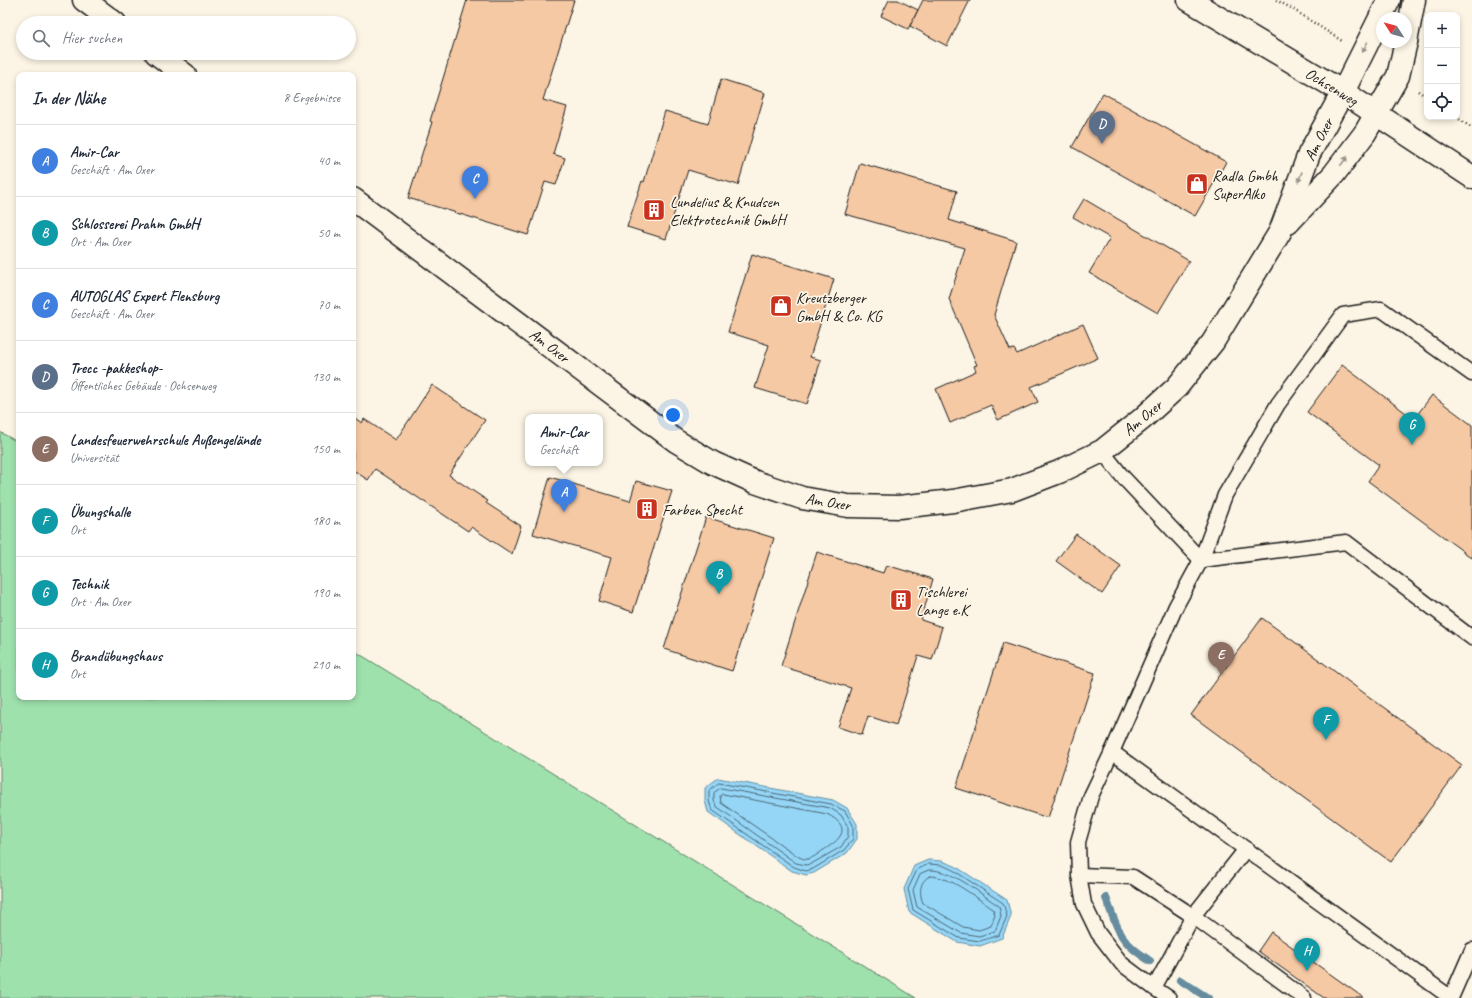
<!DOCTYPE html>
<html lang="de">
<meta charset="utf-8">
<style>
:root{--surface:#fff;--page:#f6f6f7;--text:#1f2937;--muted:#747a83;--line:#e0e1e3;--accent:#c8321e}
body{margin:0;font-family:Caveat,sans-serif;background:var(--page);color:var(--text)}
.controls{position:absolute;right:12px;top:12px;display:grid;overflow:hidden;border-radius:8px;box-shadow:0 2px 6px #0003}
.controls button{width:36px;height:36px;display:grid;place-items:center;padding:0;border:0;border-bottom:1px solid var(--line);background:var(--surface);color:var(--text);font:20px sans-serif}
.compass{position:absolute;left:1376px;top:12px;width:36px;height:36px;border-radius:50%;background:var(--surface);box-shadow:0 2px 6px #0003;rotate:306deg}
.you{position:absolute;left:673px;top:415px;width:14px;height:14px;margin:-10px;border:3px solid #fff;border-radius:50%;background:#1a73e8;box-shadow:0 0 0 6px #1a73e833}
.badge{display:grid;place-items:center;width:26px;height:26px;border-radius:50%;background:var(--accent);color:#fff;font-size:13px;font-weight:700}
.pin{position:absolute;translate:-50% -33px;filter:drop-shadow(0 1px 2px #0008)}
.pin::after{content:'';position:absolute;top:21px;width:14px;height:12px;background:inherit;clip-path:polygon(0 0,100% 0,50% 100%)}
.popup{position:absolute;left:525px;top:414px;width:78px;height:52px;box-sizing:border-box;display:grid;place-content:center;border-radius:8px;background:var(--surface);filter:drop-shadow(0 1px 3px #0005);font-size:13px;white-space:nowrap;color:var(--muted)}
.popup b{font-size:15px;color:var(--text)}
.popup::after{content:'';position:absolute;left:50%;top:100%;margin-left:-8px;border:8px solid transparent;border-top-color:var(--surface)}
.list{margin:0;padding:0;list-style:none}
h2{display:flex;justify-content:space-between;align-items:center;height:52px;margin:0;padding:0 16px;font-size:17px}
h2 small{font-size:13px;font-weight:400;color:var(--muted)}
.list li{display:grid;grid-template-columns:26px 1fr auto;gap:12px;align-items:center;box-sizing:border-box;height:72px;padding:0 16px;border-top:1px solid var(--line)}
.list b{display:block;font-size:15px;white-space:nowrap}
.list p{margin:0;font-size:13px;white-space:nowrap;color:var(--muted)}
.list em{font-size:13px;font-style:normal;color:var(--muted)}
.icon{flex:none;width:22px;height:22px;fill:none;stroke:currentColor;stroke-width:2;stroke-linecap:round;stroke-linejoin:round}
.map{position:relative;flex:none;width:1472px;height:998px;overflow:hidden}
.search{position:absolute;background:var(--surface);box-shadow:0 2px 6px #0003;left:16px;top:16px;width:340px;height:44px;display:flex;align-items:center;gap:10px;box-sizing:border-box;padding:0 14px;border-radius:22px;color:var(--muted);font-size:15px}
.panel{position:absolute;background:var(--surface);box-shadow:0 2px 6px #0003;left:16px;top:72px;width:340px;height:628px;border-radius:8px}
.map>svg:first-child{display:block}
</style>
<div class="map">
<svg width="1472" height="998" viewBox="0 0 1472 998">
<rect width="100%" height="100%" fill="#fcf5e5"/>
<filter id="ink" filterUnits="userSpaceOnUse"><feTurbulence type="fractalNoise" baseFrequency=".025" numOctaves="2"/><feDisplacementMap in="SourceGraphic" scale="8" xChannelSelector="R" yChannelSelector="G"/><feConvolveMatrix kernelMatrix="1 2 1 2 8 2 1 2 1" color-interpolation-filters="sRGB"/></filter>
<g filter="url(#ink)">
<path fill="#9ee1ad" stroke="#5d7e64" d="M0,432L19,443V697H353V650L916,998H0Z"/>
<g fill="#95d6f7" stroke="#658c9f">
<path d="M718,778L833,800L847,808L857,824V839L847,853L814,873L806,875L792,871L708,812L705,801V788Z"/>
<path d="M928,860L942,861L955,866L1007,900L1011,916L1002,938L980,946L957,942L909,912L904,889L914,866Z"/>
</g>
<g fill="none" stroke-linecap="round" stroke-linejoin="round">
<g stroke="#4c6674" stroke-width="1">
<path d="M719,783L831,804L845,811L853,825V839L844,850L813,869L806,871L794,867L712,810L709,801V791Z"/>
<path d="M721,788L830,808L841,815L848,827V836L841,847L811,864L806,865L796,863L716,806L714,800V793Z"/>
<path d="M723,794L827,814C854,828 840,840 822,851C818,854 813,858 808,859C805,860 802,858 799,857L721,803L720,796Z"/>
<path d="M929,864L942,865L953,870L1003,903L1007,916L999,935L980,941L959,938L913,910L908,889L917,870Z"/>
<path d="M929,870C952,869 979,893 999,906L1001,916L995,931L979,936L961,933L917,907L913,890L920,874Z"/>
<path d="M930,876C951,876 976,898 993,909L995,915L991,926L979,930L963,927L923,903C919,893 919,881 930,876Z"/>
</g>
<g stroke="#658c9f" stroke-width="8">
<path d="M1106,898C1111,911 1115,925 1122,936C1129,947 1140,954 1150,961"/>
<path d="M1180,980L1208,998"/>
</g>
</g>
<g fill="#f6c9a5" stroke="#1c1c1c">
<path d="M467,0H574L543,100L567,107L553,154L565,158L556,185L545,182L528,235L408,198L432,122L430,121Z"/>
<path d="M889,0H898L918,10L908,29L881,16Z"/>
<path d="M923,0H970L947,46L910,26Z"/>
<path d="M721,79L765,93L738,185L688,170L666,239L627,227L642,181L644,182L665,111L708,124Z"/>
<path d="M1103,93L1226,162L1195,216L1072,147Z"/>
<path d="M860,163L957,191L949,220L1016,241L994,315L1010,350L1014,349L1017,354L1083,324L1098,358L1031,387L1038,402L998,420L991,405L950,423L936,389L976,371L974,366L977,365L949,299L965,248L845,214Z"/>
<path d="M1084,199L1189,261L1158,313L1089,273L1110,238L1073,217Z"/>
<path d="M752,254L834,279L810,357L821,360L807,404L755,388L769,345L728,332Z"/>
<path d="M1342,365L1414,419L1432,395L1472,425V558L1368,481L1379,465L1307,412Z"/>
<path d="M432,385L485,420L449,475L488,501L486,503L521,526L512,554L471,527L468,531L375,469L368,480L353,470V417L362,423L364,419L396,440Z"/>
<path d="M550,477L630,501L636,481L672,491L633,612L599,601L612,557L533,534Z"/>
<path d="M706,517L774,538L732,671L664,649Z"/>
<path d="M1076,534L1121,566L1102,594L1056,561Z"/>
<path d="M817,552L883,573L886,565L933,579L921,620L942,627L932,660L918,656L896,725L868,716L862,735L838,727L851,688L781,666Z"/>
<path d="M1262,618L1462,765L1391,862L1191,715Z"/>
<path d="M1003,643L1095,673L1048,818L956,788Z"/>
<path d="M1271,932L1364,998H1324L1258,951Z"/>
</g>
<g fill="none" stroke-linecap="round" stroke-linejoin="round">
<g stroke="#1c1c1c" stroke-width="17">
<g id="lane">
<path d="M1102,451L1122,476L1201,560L1225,495L1278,404L1343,315L1381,309L1472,374"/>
<path d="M1112,752L1091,796L1078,842L1079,875L1084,904L1098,933L1122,964L1154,988L1169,998"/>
<path d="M1079,875L1133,877L1193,916L1304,998"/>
<path d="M1154,988L1193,916L1246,849"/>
<path d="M1451,998L1112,752L1176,606L1201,560L1346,542L1472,638"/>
<path d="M1451,998L1472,950"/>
</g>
</g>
<g stroke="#1c1c1c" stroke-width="25">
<g id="street">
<path d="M84,0L115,23"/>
<path d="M1406,42L1414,0"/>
<path d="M156,53L185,75"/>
<path d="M353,199L676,441L713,463L755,482L802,498L848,506L899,507L953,501L1012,490L1059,472L1102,451L1142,419L1177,387L1213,342L1280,232L1309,154L1343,92L1389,0"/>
<path d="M1288,223L1334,174L1365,133L1398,76L1406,42"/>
</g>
</g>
<g stroke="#1c1c1c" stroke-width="25">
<path id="secondary" d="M1189,0L1343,92L1472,177"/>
</g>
<g stroke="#1c1c1c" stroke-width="2.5" stroke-dasharray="1 3" stroke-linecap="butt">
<path d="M1276,0L1291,8L1342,41"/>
<path d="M1418,91L1427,97"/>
<path d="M1456,117L1472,128"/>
</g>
<use href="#lane" stroke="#fcf5e5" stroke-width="14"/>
<use href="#street" stroke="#fcf5e5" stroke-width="22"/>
<use href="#secondary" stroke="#fcf5e5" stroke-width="22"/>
</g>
<defs><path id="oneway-solid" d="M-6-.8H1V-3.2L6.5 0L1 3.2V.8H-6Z"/></defs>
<g fill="#97938b">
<use href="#oneway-solid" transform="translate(1365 47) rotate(117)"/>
<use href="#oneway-solid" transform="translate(1344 161) rotate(-53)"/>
<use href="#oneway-solid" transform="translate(1300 177) rotate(110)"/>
</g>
</g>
<defs>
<g id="shop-square" transform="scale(1.15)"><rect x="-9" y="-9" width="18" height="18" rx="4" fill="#c8321e" stroke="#fcf5e5"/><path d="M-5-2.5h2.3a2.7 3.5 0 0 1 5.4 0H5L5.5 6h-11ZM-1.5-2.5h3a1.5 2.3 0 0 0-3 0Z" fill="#fff"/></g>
<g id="building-square" transform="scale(1.15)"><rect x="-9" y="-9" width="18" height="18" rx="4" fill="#c8321e" stroke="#fcf5e5"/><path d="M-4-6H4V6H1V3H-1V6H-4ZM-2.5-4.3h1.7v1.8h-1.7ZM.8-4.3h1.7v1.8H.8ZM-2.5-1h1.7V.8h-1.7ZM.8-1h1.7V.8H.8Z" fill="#fff"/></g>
</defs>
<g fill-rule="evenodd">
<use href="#shop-square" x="1197" y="184"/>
<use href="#building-square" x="654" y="210"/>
<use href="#shop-square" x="781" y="306"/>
<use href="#building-square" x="647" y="509"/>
<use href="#building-square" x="901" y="600"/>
</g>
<g text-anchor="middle" stroke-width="3.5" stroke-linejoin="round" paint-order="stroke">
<g font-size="16" fill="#1c1c1c" stroke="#fcf5e5">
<text transform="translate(1332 86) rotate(31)" y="6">Ochsenweg</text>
<text transform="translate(1318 139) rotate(-63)" y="6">Am Oxer</text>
<text transform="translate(550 345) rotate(37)" y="6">Am Oxer</text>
<text transform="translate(1142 417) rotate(-40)" y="6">Am Oxer</text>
<text transform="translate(828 501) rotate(9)" y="6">Am Oxer</text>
</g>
<g font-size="16" fill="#1c1c1c" stroke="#fcf5e5" text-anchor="start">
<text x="1212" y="181">Radla Gmbh<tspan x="1212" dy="18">SuperAlko</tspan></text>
<text x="670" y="207">Lundelius &amp; Knudsen<tspan x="670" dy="18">Elektrotechnik GmbH</tspan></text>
<text x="796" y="303">Kreutzberger<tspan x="796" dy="18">GmbH &amp; Co. KG</tspan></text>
<text x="662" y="515">Farben Specht</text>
<text x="916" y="597">Tischlerei<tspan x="916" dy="18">Lange e.K</tspan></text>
</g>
</g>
</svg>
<div class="controls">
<button>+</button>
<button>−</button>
<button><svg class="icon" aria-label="locate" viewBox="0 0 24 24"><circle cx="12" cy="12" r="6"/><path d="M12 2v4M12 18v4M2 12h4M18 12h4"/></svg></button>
</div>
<svg class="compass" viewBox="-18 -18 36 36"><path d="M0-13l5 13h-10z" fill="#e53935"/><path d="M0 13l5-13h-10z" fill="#747a83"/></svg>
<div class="you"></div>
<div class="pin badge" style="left:564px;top:512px;background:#3f7fe0">A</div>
<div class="popup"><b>Amir-Car</b>Geschäft</div>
<div class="pin badge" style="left:719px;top:594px;background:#0f9aa8">B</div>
<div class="pin badge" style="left:475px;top:199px;background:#3f7fe0">C</div>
<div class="pin badge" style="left:1102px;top:144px;background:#5c6f8a">D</div>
<div class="pin badge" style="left:1221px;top:675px;background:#8d6e63">E</div>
<div class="pin badge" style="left:1326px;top:740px;background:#0f9aa8">F</div>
<div class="pin badge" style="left:1412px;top:445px;background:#0f9aa8">G</div>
<div class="pin badge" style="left:1307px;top:971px;background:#0f9aa8">H</div>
<div class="search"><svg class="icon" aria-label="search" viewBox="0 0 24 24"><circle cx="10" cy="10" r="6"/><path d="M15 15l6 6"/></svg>Hier suchen</div>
<section class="panel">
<h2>In der Nähe<small>8 Ergebnisse</small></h2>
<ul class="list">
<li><span class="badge" style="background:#3f7fe0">A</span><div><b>Amir-Car</b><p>Geschäft · Am Oxer</p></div><em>40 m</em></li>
<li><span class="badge" style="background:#0f9aa8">B</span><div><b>Schlosserei Prahm GmbH</b><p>Ort · Am Oxer</p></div><em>50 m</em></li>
<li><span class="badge" style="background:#3f7fe0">C</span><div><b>AUTOGLAS Expert Flensburg</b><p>Geschäft · Am Oxer</p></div><em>70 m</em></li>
<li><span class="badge" style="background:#5c6f8a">D</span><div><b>Trecc -pakkeshop-</b><p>Öffentliches Gebäude · Ochsenweg</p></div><em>130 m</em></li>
<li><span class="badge" style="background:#8d6e63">E</span><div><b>Landesfeuerwehrschule Außengelände</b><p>Universität</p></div><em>150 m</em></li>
<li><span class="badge" style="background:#0f9aa8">F</span><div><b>Übungshalle</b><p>Ort</p></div><em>180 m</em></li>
<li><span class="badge" style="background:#0f9aa8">G</span><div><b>Technik</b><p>Ort · Am Oxer</p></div><em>190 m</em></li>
<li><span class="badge" style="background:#0f9aa8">H</span><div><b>Brandübungshaus</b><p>Ort</p></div><em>210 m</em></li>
</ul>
</section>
</div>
